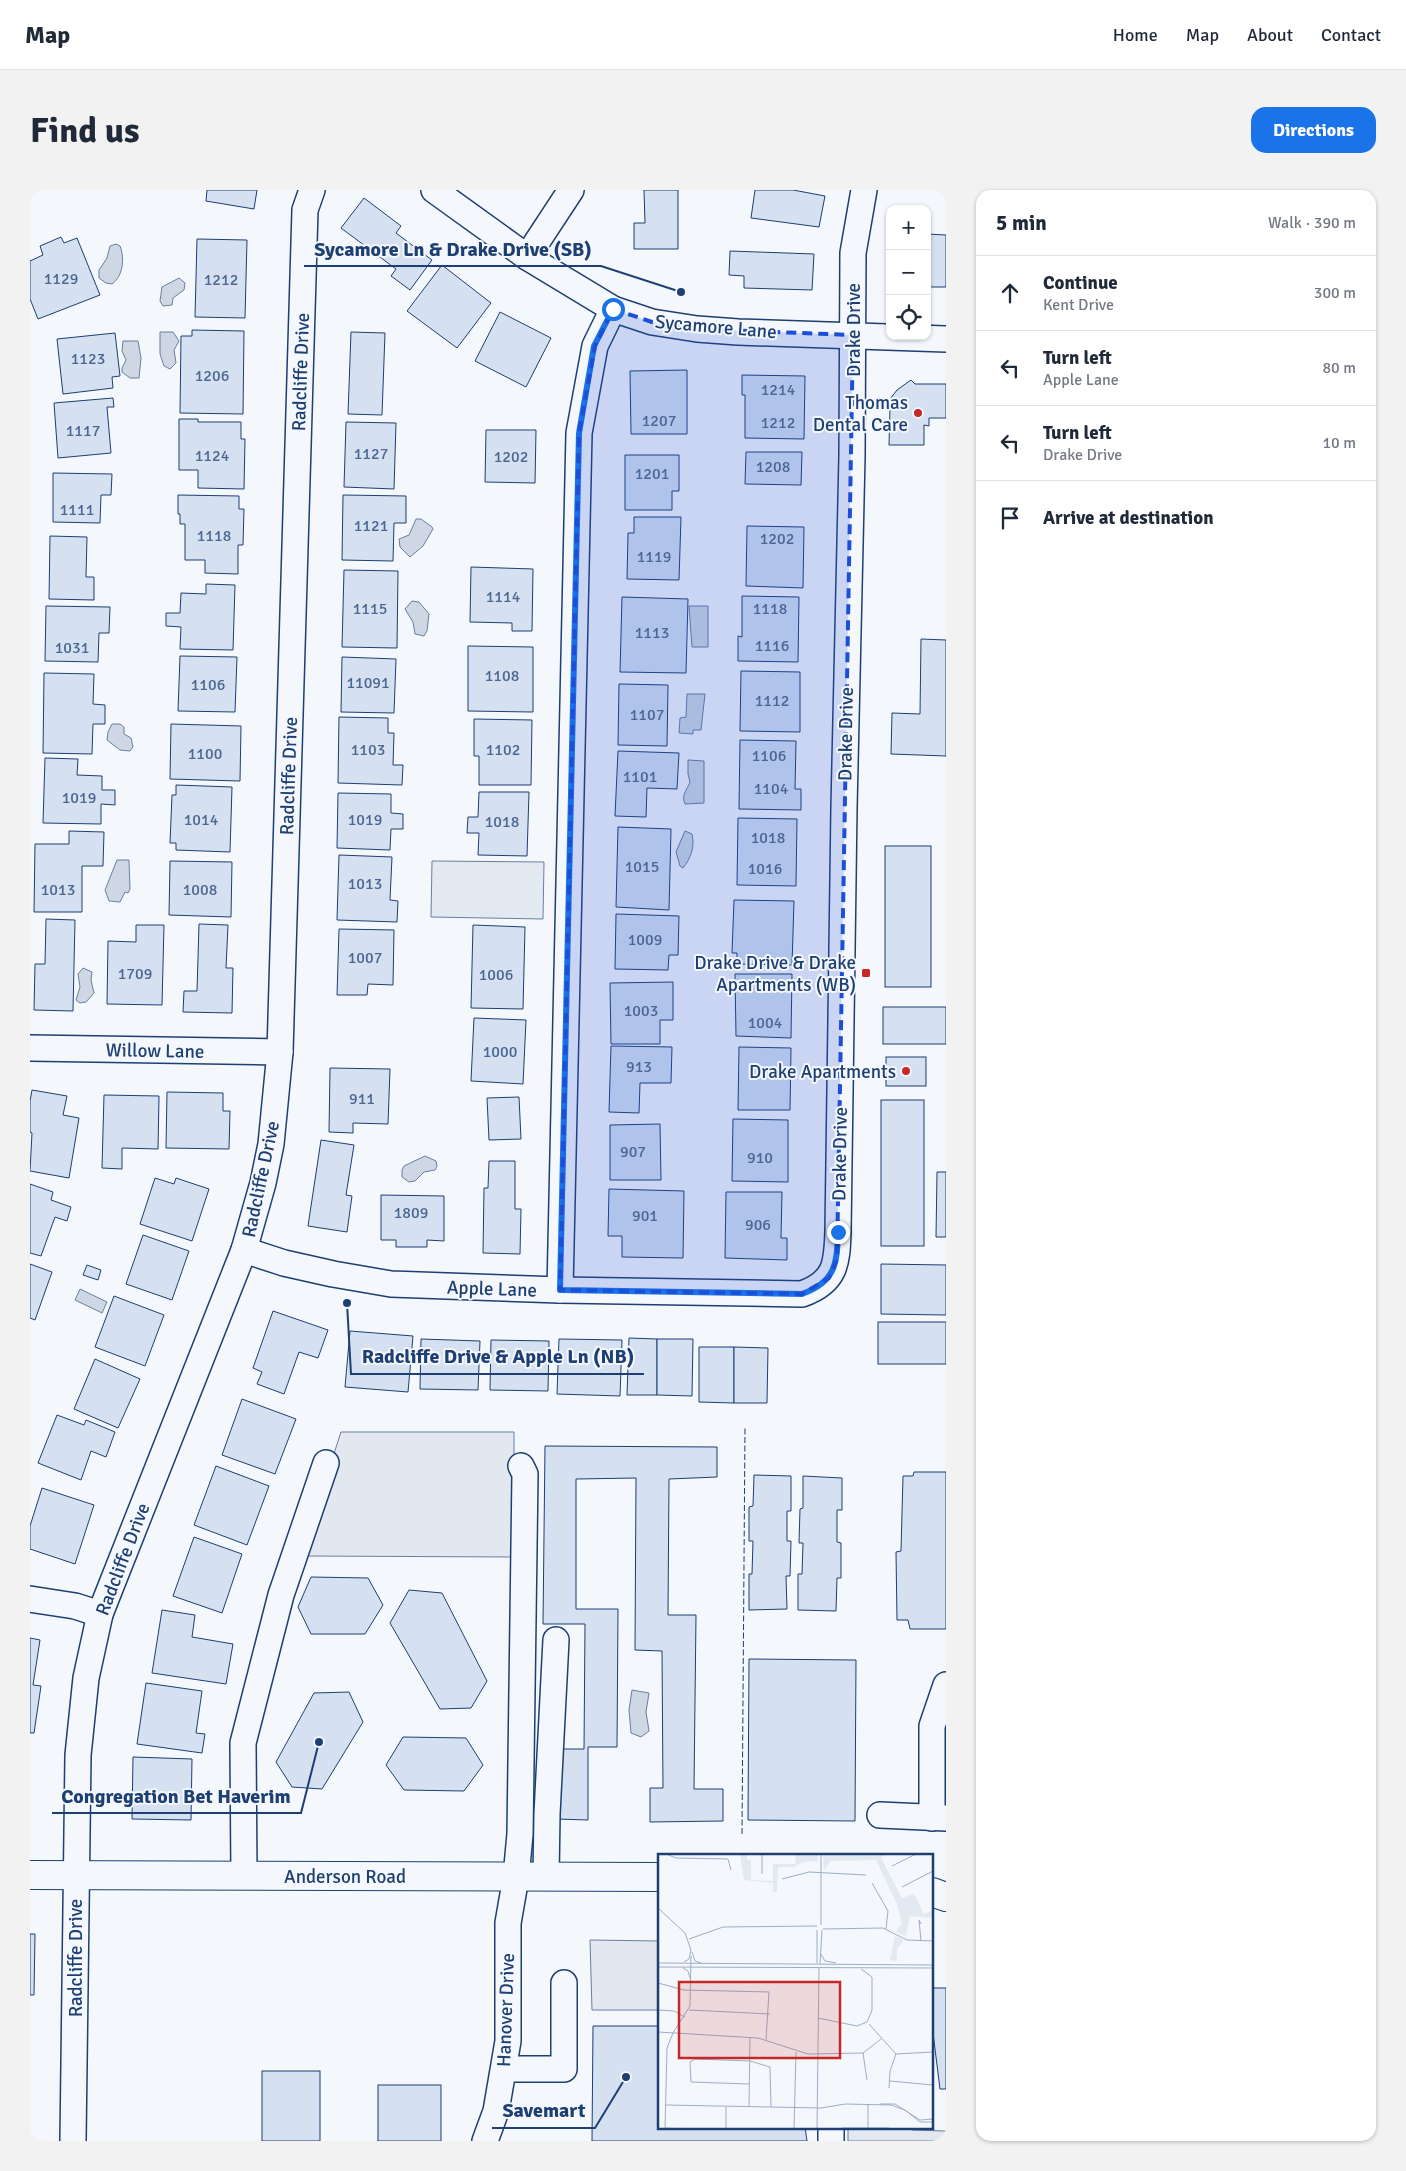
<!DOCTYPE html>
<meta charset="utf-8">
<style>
:root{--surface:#fff;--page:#f2f2f3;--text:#1f2937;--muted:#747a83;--line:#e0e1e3;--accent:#1a73e8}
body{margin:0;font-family:Signika,sans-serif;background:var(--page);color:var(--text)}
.controls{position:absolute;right:15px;top:15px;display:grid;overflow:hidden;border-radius:10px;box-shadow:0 1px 4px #0004}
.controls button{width:45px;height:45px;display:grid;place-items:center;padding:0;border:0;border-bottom:1px solid var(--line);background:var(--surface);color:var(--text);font:25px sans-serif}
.stop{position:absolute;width:15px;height:15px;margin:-11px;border:4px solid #1a73e8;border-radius:50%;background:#fff}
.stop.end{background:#1a73e8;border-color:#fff;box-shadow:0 1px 5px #0008}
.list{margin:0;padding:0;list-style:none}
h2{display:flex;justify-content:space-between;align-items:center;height:65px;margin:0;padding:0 20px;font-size:21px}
h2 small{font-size:16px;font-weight:400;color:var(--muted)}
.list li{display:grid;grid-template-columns:32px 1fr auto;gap:15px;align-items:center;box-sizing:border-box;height:75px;padding:0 20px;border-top:1px solid var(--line)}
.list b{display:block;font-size:19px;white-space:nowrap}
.list p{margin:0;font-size:16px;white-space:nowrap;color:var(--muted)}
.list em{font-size:16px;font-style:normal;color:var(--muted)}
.icon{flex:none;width:28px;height:28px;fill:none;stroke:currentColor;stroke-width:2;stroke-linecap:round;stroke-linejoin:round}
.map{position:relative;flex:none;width:916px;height:1951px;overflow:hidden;border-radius:15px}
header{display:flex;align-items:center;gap:30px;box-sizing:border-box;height:70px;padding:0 25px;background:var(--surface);border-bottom:1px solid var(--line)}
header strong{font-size:24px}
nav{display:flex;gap:28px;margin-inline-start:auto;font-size:18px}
.intro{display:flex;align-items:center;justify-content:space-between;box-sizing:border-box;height:120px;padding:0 30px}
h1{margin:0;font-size:35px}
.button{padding:12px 22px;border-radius:15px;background:var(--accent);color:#fff;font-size:18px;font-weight:700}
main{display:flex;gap:30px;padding:0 30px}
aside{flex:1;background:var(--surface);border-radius:15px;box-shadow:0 1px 4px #0004}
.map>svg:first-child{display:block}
</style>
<header>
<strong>Map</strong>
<nav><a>Home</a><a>Map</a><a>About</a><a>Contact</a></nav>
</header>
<div class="intro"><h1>Find us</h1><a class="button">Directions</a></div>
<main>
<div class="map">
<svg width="916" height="1951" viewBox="0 0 916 1951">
<rect width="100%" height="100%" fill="#f4f7fb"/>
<path fill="#e3e9f0" stroke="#687fa3" d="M402,671L514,672L513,729L401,727Z"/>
<g fill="#e3e8f0" stroke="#687fa3">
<path d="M311,1242H484V1367L277,1366L279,1340Z"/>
<path d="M560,1750L630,1751V1820H562Z"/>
<path d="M818,1937H881L882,1940L916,1941V1951H818Z"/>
</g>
<g fill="#cfd7e4" stroke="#687fa3">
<path d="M86,54L90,56C95,69 93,86 82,94L76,93L69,88V80L77,68L80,56Z"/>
<path d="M149,88L155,93L154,100L143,108L142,115L133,116L130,111L132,97Z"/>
<path d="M130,142H143L149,151L144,160L146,173L140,179L134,176L130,164Z"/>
<path d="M93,151H108L111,168L109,188H100L92,182V178L96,170L92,161Z"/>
<path d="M386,329H391L402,337L403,339L393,356L380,367L370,357L369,349L379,345Z"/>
<path d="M382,411L389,412L399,424L397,441L394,446L385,444L383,432L375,419Z"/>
<path d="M659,416H678V457H662Z"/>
<path d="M657,504H675L671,540H663V544L649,543L650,528L656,527Z"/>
<path d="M82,534H90L94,537V544L101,548L103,557L100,561L90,560L77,550L78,542Z"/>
<path d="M658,570L674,571V613L655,614C651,605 657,600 660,592L658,584Z"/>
<path d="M655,641L662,644C665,657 661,668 653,678L650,676L646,662Z"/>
<path d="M87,670H99L100,699L98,703L95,702L90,712L79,711L75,700Z"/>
<path d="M53,778L62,782L61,790L64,803L56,812L50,813L46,810L50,797L48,784Z"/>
<path d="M395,966L406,971L407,976L405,980L394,982L385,991L379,992L372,987V980L374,976Z"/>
<path d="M50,1099L77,1112L72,1123L45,1110Z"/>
<path d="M602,1500L619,1503L616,1522L619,1541L611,1547L601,1543L599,1520Z"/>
</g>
<g fill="#d5e0f0" stroke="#1d3f73">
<path d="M177,0H227L224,19L176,11Z"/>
<path d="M614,0H648V59H604V33H615Z"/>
<path d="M725,0H763L795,6L789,37L721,28Z"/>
<path d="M334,8L371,36L366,43L402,70L380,100L361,86L366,79L311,38Z"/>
<path d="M897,44L916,45V97H897Z"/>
<path d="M31,47L34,53L47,48L70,105L8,129L0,109V71L13,65L10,56Z"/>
<path d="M167,49L217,50L215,128L165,127Z"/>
<path d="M700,61L784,64L782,100L714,98V86L699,85Z"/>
<path d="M412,75L461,113L427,158L377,121Z"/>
<path d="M470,122L521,148L496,197L445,171Z"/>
<path d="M162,140L214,141L213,224L150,223L151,146H162Z"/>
<path d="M321,142L355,143L352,225L318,224Z"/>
<path d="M85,143L90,186L82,187L83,198L33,204L27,149Z"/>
<path d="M657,180V244H601L600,181Z"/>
<path d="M712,185L775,186L774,249L715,248V205H712Z"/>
<path d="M881,190L885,194H916V228H899V236L894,235V255H859L860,217L857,213L867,200Z"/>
<path d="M83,208L84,217H77L81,263L28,268L24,213Z"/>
<path d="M149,229H168V232H211V249H215L214,299L168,298V280H149Z"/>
<path d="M316,232L366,233L364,299L314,297Z"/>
<path d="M456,240H506L505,293L455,292Z"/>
<path d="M716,262H772L771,295L715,294Z"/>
<path d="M595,265H649V301H642V320H595Z"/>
<path d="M23,283L82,284L81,305H71L70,333L23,332Z"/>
<path d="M148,305L209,306V319H214L213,355H208V384L175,383V370H155V334H150V324H148Z"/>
<path d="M313,305L376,306V333H364L363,371L312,370Z"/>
<path d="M604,327H651L649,390L597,389L598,343H604Z"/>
<path d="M717,336L774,337L773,398L716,396Z"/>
<path d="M20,346L57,347L56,387H64V410L19,409Z"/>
<path d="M441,377L503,379L502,441H482V433L440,432Z"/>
<path d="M314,380L368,381L367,458L312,457Z"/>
<path d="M176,394L205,395L203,460L150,459L151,437L136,436V423H150L151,403L176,404Z"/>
<path d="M712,406L769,407L768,472L708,471V446L712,447Z"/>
<path d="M592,407L658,409L656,483L590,482Z"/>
<path d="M16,416L80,417L79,443H69L68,472L15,471Z"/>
<path d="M891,449L916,450V566L861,564L862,523L890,524Z"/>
<path d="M438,456L503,457V522L438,521Z"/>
<path d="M150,466L207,467L205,522L148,521Z"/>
<path d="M312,467L366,469L364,523L311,522Z"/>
<path d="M711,481L770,482V542L710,541Z"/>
<path d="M14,483L64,484L63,514L75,515V534H63L62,564L13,563Z"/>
<path d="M589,494L638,495L637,556L588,555Z"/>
<path d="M309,527L358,528V543H364L363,575H373L372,595L308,593Z"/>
<path d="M444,529L502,530L501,595H449V566H444Z"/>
<path d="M141,534L211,536L210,591L140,589Z"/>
<path d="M710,550L766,551L765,599H771V620L709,619Z"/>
<path d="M588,561L649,563L647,599L617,598L616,627L585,626Z"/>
<path d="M15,568L48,569L47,585L72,586V600H85V615L71,614V634L13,633Z"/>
<path d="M146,595L202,597L200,662L146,660V653H140L142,605H146Z"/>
<path d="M449,602H499L497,666L448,665L449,643H437L438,627H448Z"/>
<path d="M308,603L361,604V623L373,624V639H361L360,660L307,658Z"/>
<path d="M708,628L767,629L766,696L707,695Z"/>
<path d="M588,637L641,639L639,720L586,717Z"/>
<path d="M39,641L74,642L73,676H52V722H4L5,654H39Z"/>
<rect x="855" y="656" width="46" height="141"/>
<path d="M309,665L362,667L360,710L368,711L367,732L307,730Z"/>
<path d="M140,671L202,672L201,727L139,725Z"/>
<path d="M704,710L764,711L762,775L707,774V763H702Z"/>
<path d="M586,724L649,726L648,765H639L638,780L585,779Z"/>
<path d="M16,729L45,730L43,821L4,820L5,774H15Z"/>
<path d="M169,734L198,735L196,778H203L202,823L153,822L154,801H167Z"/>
<path d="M106,735H134L132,815L77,814L78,751L106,752Z"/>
<path d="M443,735L495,737L493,819L441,818Z"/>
<path d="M309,739L364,740L363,795L338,794L337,805H307Z"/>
<path d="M705,784H762L761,848L706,846Z"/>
<path d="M643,792V830H630V854H581L580,793Z"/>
<rect x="853" y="817" width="63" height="37"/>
<path d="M444,828L496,830L493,894L441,891Z"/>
<path d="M581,856L642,857L641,893H610L609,923L579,922Z"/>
<path d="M709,857L761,858L760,920H708Z"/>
<rect x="856" y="867" width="40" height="29"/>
<path d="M300,878L360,879L358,934L323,933V943L299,942Z"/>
<path d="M2,900L37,906L33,925L49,928L39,988L0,981L2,943L0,942V911Z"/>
<path d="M137,902L193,903V921H200L199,959L136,958Z"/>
<path d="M74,905L129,906L128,959L92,958V979L72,978Z"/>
<path d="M489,907L491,949L459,950L457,908Z"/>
<rect x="851" y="910" width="43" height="146"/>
<path d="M703,929L758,930V992L702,991Z"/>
<path d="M630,934L631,990H580V935Z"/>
<path d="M291,950L324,955L316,1005L322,1006L317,1042L278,1036Z"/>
<path d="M459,971H485V1019H491L490,1064L453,1063L454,998H458Z"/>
<path d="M907,982H916V1047H906Z"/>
<path d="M125,988L144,994L146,988L179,999L162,1051L110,1034Z"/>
<path d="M0,994L23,1002L21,1010L41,1017L37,1031L25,1027L11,1066L0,1063Z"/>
<path d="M579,999L654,1001L653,1068L592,1067V1046H578Z"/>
<path d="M696,1002H752L751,1048H757V1070L695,1068Z"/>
<path d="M351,1005L414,1006V1051L397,1050V1057H366V1050H351Z"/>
<path d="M113,1045L159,1061L142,1110L96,1094Z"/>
<path d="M0,1074L22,1082L5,1130L0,1128Z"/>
<path d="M851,1074L916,1075V1125L851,1124Z"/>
<path d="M57,1075L71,1080L68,1090L53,1085Z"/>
<path d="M84,1106L134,1125L115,1176L65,1157Z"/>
<path d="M243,1121L298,1140L288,1168L269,1162L254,1204L227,1194L232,1182L223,1178Z"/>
<rect x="848" y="1132" width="68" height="42"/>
<path d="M320,1141L383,1146L378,1202L315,1197Z"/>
<path d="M599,1148L627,1149V1205H597Z"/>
<path d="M391,1149L450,1151L448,1200L390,1199Z"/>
<path d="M529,1149L592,1150L590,1206L527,1204Z"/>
<path d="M627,1149H663L662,1206L627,1205Z"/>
<path d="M461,1150L519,1151L518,1201L460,1200Z"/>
<path d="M669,1157H704V1213L669,1212Z"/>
<path d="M704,1157L738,1158L737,1213H704Z"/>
<path d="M65,1169L110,1189L88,1238L44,1219Z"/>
<path d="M212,1209L266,1229L245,1284L192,1265Z"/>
<path d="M27,1225L54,1235L56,1230L85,1242L76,1267L61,1261L51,1290L8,1273Z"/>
<path d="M515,1256L687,1257V1287L639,1289L638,1425H666L664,1599H693V1631L620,1632V1598H633L632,1461L605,1460L606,1288L546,1289V1419H588L587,1557H558V1630L526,1629L527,1559H554L555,1434H513Z"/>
<path d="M186,1276L239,1296L217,1355L164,1335Z"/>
<path d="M884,1282H916V1439H880L878,1430H867L866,1362L871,1361L873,1286H883Z"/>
<path d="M724,1285L761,1286V1321H757V1351H761L760,1386H756L757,1419L719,1420V1384H722L723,1351H719V1317L723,1316Z"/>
<path d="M773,1286L812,1288V1320H807V1352L811,1353V1388H807L806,1421L768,1420V1384H772L773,1353H769L770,1319L773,1318Z"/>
<path d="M12,1298L64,1315L45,1374L0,1359V1336Z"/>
<path d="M164,1347L212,1364L192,1423L143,1406Z"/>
<path d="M281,1387L338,1388L353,1415L335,1444H281L268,1417Z"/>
<path d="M379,1400L412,1403L457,1491L441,1518L410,1519L360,1433Z"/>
<path d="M132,1420L165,1425L162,1447L203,1454L196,1494L122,1483Z"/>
<path d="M0,1448L10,1450L3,1495L11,1496L4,1543H0Z"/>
<path d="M719,1469L826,1470L825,1631L718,1630Z"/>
<path d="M116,1493L172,1501L166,1543L175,1544L172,1563L107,1554Z"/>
<path d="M319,1502L333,1532L292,1599L262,1597L246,1572L284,1503Z"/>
<path d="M373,1547L436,1548L453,1575L434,1601L374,1600L356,1575Z"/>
<path d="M103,1567L162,1569L161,1630L102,1629Z"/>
<path d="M0,1744H5L4,1805H0Z"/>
<path d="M902,1798H916V1899H910L902,1835Z"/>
<path d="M563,1836H630V1937H775L777,1951H562Z"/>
<rect x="232" y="1881" width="58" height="70"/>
<rect x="348" y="1895" width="63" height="56"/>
</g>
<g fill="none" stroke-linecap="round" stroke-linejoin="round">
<g stroke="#1d3f73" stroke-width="28">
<g id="minor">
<path d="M404,0L497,67L583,119L622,132L667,139L708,142L916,149"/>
<path d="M497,67L541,0"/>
<path d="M0,858L250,862"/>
<path d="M214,1060L254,1073L303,1084L361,1094L530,1100L772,1104C806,1092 807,1073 808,1042L814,618L822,266L823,63L834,0"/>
<path d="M530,1100L549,243L565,156L583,119"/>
<path d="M0,1409L45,1416L70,1424"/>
<path d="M850,1625L916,1628"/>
<path d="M902,1628V1536L916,1495"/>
<path d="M214,1686L213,1553L251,1405L296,1273"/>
<path d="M516,1687L517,1624L526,1450"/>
<path d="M474,1879H534V1793"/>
<path d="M801,1937V1951"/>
<path d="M43,1951L48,1565L56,1488L70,1424L214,1060L233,993L241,954L250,862L275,20L282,0"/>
<path d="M455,1951L466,1921L478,1851V1733L486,1687L490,1644L495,1284L491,1276"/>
</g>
</g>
<g stroke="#1d3f73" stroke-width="30">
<g id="major">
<path d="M0,1685L630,1687"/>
<path d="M902,1702L916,1707"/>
</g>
</g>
<use href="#minor" stroke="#f4f7fb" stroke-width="25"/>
<use href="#major" stroke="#f4f7fb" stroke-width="28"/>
<path stroke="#1d3f73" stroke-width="1" stroke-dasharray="6 2.5" stroke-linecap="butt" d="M712,1644L715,1238"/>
</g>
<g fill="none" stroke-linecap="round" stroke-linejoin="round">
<path stroke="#1a73e8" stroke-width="6" d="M583,119L564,156L549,243L530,1100L772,1104C806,1092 807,1073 808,1042"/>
</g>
<path fill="#1d4ed8" fill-opacity="0.2" stroke="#1d4ed8" stroke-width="4" stroke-dasharray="10 6" stroke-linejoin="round" d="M583,119L622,132L667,139L823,145L807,1069L799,1088L772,1104L530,1100L549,243L565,156Z"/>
<g fill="#c62828" stroke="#f4f7fb" stroke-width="2">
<circle cx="888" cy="223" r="5"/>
<rect x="831" y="778" width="10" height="10" rx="2.5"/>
<circle cx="876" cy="881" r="5"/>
</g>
<g text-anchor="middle" stroke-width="4" stroke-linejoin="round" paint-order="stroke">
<g font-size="16" fill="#4b6792">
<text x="31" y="94">1129</text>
<text x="191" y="95">1212</text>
<text x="58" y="174">1123</text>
<text x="182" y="191">1206</text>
<text x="748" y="205">1214</text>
<text x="629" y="236">1207</text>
<text x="748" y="238">1212</text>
<text x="53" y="246">1117</text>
<text x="341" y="269">1127</text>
<text x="182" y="271">1124</text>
<text x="481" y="272">1202</text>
<text x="743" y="282">1208</text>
<text x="622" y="289">1201</text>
<text x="47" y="325">1111</text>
<text x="341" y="341">1121</text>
<text x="184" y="351">1118</text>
<text x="747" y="354">1202</text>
<text x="624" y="372">1119</text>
<text x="473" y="412">1114</text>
<text x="340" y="424">1115</text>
<text x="740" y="424">1118</text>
<text x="622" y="448">1113</text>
<text x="742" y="461">1116</text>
<text x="42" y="463">1031</text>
<text x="472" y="491">1108</text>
<text x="338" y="498">11091</text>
<text x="178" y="500">1106</text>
<text x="742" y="516">1112</text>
<text x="617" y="530">1107</text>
<text x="338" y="565">1103</text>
<text x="473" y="565">1102</text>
<text x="175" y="569">1100</text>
<text x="739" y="571">1106</text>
<text x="610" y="592">1101</text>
<text x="741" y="604">1104</text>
<text x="49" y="613">1019</text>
<text x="171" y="635">1014</text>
<text x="335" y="635">1019</text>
<text x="472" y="637">1018</text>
<text x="738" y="653">1018</text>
<text x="612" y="682">1015</text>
<text x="735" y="684">1016</text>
<text x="335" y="699">1013</text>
<text x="28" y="705">1013</text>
<text x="170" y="705">1008</text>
<text x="615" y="755">1009</text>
<text x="335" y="773">1007</text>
<text x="105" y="789">1709</text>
<text x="466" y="790">1006</text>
<text x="611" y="826">1003</text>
<text x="735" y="838">1004</text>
<text x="470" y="867">1000</text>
<text x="609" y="882">913</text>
<text x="332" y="914">911</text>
<text x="603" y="967">907</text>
<text x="730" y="973">910</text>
<text x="381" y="1028">1809</text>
<text x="615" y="1031">901</text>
<text x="728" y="1040">906</text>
</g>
<g font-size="19" fill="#1d3f73" stroke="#f4f7fb">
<text transform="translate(686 136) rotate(5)" y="7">Sycamore Lane</text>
<text transform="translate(823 140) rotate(-90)" y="7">Drake Drive</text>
<text transform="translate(270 182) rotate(-88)" y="7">Radcliffe Drive</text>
<text transform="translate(815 544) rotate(-89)" y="7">Drake Drive</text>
<text transform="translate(258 586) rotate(-88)" y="7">Radcliffe Drive</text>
<text transform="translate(125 860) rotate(1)" y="7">Willow Lane</text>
<text transform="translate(809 964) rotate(-89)" y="7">Drake Drive</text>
<text transform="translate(230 989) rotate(-78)" y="7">Radcliffe Drive</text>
<text transform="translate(462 1098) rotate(2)" y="7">Apple Lane</text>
<text transform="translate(92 1369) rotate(-69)" y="7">Radcliffe Drive</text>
<text x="315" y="1693">Anderson Road</text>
<text transform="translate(45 1768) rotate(-90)" y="7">Radcliffe Drive</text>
<text transform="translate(475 1820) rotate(-88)" y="7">Hanover Drive</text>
</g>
<g font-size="19" fill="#1d3f73" stroke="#f4f7fb" text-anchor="end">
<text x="878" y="219">Thomas<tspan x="878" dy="22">Dental Care</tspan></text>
<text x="826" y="779">Drake Drive &amp; Drake<tspan x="826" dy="22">Apartments (WB)</tspan></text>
<text x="866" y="888">Drake Apartments</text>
</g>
</g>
<g transform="translate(628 1664)">
<rect width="275" height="275" fill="#f4f7fb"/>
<path d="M82,0H89V6H93V26L115,27V10H137L138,0H160V7L145,8L136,13H120L119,38H115V29L86,26ZM165,0H228L223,4L244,44L256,40L266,60L275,56V64L252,62L248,82L238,78L244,69L239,50L218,6L173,7L166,16ZM237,82L246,86L239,95V107L232,106Z" fill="#e3e9f0"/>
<path fill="none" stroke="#9eadc5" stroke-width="1" d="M8,0L18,4L70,5L73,16M163,0V71M234,12L258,0M104,20V0M124,25L151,18L208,21M214,29L230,57L228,75M244,33L275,17M0,54L27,79L33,96M263,70L261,66L263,87M165,75L225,74L249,86L275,87M159,76V109M31,85L65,73L159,72M34,98L37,107L43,109M162,99L167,107L178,109M26,108L31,105L33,96M0,109L275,111M162,110L164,76M0,113L275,114M25,114L30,117L33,127M0,129L26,136L111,138L108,186M0,156L16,157L27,163M31,156L112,160M160,164L199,172L209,168L214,156V123L203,115M211,170L238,200L275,198M0,178L100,184L150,200L205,199L223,185M205,199L209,226M232,227L275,231M91,230L33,228L32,208L37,205L92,207L112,213L113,253M231,234L232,217L238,200M222,250H237L262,266L275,265M8,251L163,254L187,250L233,251L247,256L262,268H275M210,251V275M68,253V275M91,253L92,183M7,274L29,275M184,274H231M7,275L9,194L15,179L32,152L33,102M136,275L138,198M159,275L161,114"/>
<path fill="#c62828" fill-opacity="0.15" stroke="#c62828" stroke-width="2.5" d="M21,128H182V204H21Z"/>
<rect width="275" height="275" fill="none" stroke="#1d3f73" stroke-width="2.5"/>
</g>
<path fill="none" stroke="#1d3f73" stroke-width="2" d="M651 102L571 76H274M317 1113L321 1184H614M289 1552L271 1623H22M596 1887L565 1938H462"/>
<g fill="#1d3f73" stroke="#f4f7fb" stroke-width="2">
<circle cx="651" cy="102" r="5"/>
<circle cx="317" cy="1113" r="5"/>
<circle cx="289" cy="1552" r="5"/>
<circle cx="596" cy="1887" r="5"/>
</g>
<g font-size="20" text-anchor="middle" font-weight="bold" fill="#1d3f73" stroke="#f4f7fb" stroke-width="4" stroke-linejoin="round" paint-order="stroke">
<text x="423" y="66">Sycamore Ln &amp; Drake Drive (SB)</text>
<text x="468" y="1173">Radcliffe Drive &amp; Apple Ln (NB)</text>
<text x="146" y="1613">Congregation Bet Haverim</text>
<text x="514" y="1927">Savemart</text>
</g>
</svg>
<div class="controls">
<button>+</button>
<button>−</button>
<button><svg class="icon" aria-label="locate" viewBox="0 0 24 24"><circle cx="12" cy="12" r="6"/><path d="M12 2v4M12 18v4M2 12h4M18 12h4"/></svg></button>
</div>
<div class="stop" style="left:583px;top:119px"></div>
<div class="stop end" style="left:808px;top:1042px"></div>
</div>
<aside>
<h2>5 min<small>Walk · 390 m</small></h2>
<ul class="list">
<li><svg class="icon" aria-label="ahead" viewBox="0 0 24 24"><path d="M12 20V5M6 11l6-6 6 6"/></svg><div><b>Continue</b><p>Kent Drive</p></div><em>300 m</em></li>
<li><svg class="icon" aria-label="left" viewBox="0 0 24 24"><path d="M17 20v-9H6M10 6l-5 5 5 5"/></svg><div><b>Turn left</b><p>Apple Lane</p></div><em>80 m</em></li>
<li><svg class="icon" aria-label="left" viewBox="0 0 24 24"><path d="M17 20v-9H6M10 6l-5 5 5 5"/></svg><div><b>Turn left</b><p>Drake Drive</p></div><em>10 m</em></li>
<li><svg class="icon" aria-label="arrive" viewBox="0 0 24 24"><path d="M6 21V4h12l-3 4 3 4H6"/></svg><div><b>Arrive at destination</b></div></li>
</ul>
</aside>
</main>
